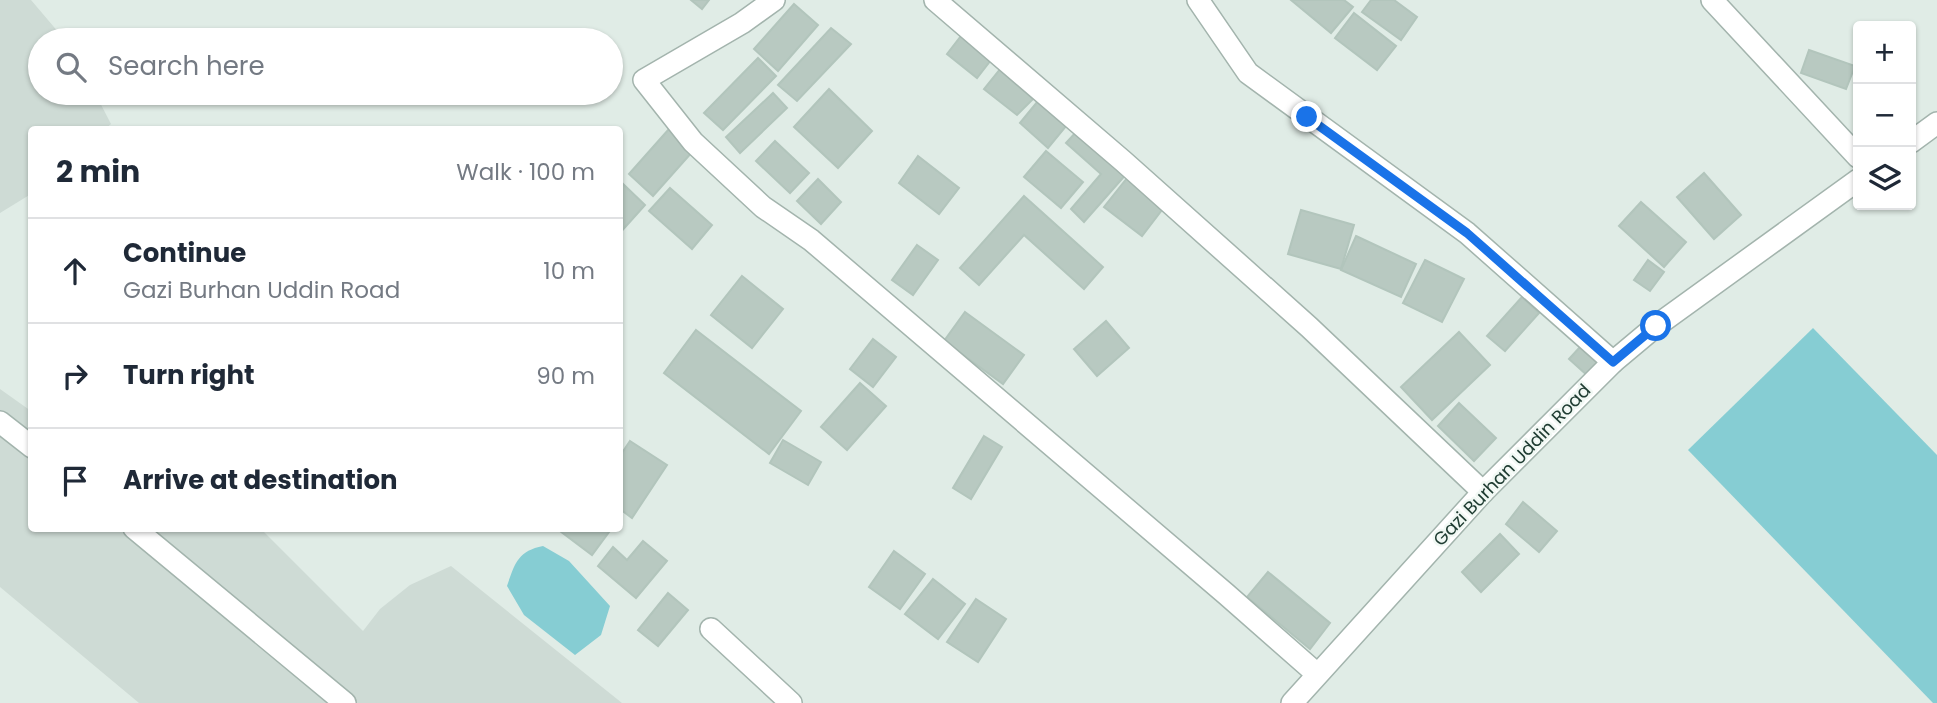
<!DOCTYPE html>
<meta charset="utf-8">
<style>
:root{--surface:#fff;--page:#f2f2f3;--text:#1f2937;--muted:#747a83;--line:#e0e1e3}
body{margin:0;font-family:Poppins,sans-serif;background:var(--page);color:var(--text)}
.controls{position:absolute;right:21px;top:21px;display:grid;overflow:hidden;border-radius:7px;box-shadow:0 2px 5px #0004}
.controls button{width:63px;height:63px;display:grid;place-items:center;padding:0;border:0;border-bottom:2px solid var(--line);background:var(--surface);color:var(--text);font:35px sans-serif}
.stop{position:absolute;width:21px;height:21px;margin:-16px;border:5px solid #1a73e8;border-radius:50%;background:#fff}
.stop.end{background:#1a73e8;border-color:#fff;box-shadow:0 2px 7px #0008}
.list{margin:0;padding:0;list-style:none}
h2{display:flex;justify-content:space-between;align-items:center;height:91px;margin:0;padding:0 28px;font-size:30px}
h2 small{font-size:23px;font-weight:400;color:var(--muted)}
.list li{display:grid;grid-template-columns:46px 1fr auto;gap:21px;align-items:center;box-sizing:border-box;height:105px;padding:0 28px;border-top:2px solid var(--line)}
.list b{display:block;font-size:26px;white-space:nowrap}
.list p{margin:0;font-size:23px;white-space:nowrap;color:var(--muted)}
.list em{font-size:23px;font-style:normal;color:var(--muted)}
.icon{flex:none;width:38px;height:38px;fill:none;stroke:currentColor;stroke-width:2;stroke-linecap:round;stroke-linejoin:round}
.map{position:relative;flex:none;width:1937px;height:703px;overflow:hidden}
.search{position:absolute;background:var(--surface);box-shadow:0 2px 5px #0004;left:28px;top:28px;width:595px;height:77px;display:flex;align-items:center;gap:18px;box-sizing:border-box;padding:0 24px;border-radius:38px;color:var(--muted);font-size:26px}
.panel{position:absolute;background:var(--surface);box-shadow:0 2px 5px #0004;left:28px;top:126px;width:595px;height:406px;border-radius:7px}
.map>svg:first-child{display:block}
</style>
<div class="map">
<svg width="1937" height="703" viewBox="0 0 1937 703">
<rect width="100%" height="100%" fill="#e0ece6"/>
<g fill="#cedbd5">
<path d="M0,0H31L65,40H40V93H95L111,124L105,129L32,130L31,194L0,213Z"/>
<path d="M0,389L31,411L32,528L261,529L363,631L380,609L410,585L451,566L622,703H139L0,587Z"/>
</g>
<g fill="#86cdd3">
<path d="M1813,328L1937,455V703H1933L1688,450Z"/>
<path d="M543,546L569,561L610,606L601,635L575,655L524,615L507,586C515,563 518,551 543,546Z"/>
</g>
<g fill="#b8c9c1" stroke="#b2c5bc" stroke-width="2">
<path d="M691,0H709L702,9Z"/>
<path d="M1291,0H1344L1353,7L1331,33Z"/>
<path d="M1371,0H1394L1417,17L1401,40L1362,12Z"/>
<path d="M794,4L818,25L778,71L754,49Z"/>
<path d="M1354,13L1396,46L1377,70L1335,38Z"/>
<path d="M831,28L851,44L797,101L778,85Z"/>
<path d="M961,36L991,60L977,78L947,54Z"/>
<path d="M1809,50L1855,66L1846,89L1801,73Z"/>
<path d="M758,58L776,76L723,130L704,113Z"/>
<path d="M1001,68L1033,99L1017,115L984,89Z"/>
<path d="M829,89L872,131L838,168L794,127Z"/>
<path d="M773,93L787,108L740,153L726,137Z"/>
<path d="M1038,101L1067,125L1048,148L1020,123Z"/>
<path d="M669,129L693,151L653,196L629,174Z"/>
<path d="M1079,129L1128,172L1084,222L1071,209L1101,174L1066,143Z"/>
<path d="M775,141L809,173L790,193L756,161Z"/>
<path d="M1046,151L1083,182L1061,208L1024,177Z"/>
<path d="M918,156L959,188L939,214L899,183Z"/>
<path d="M1704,173L1741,215L1714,239L1677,197Z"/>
<path d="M1128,177L1165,206L1142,236L1104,207Z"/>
<path d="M818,179L841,202L821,224L797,201Z"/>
<path d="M620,181L645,205L620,233Z"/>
<path d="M670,188L712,225L692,249L649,211Z"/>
<path d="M1024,196L1103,267L1084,289L1024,235L979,285L960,268Z"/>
<path d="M1641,202L1686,242L1664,267L1619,226Z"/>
<path d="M1301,210L1354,225L1341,269L1288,254Z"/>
<path d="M1356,236L1416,264L1401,297L1341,270Z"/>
<path d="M917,245L938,260L913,295L892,280Z"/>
<path d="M1425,260L1464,279L1442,322L1403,303Z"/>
<path d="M1648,260L1664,272L1650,291L1634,280Z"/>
<path d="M742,276L783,309L752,348L711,315Z"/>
<path d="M1522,297L1539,313L1505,351L1487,336Z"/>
<path d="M965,312L1024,355L1003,384L944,341Z"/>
<path d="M1106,321L1129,348L1097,376L1074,349Z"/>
<path d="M696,330L801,411L769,454L664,373Z"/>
<path d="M1459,332L1490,365L1432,420L1401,387Z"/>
<path d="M873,339L896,357L873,387L850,369Z"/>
<path d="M1581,346L1600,363L1588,376L1569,359Z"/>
<path d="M860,383L886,406L847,450L821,427Z"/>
<path d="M1459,403L1496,438L1474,461L1438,426Z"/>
<path d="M984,436L1002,447L971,499L953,488Z"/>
<path d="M783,440L821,462L808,485L770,463Z"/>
<path d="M630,441L667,465L632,518L620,509V456Z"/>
<path d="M1523,502L1557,531L1539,552L1506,524Z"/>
<path d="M556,528H612L592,555Z"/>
<path d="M1500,534L1519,554L1481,592L1462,572Z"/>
<path d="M643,541L667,561L636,598L598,566L613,547L627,560Z"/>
<path d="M894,551L925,574L900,609L869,587Z"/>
<path d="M1268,572L1330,623L1310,649L1247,597Z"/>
<path d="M933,579L965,604L938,639L905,614Z"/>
<path d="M668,593L688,610L658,646L638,630Z"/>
<path d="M976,599L1006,619L978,662L947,642Z"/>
</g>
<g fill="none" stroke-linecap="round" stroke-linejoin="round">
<g stroke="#a3b4ad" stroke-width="24">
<g id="minor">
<path d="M774,0L742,23L644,80L693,142L763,207L811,240L1226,594L1317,674"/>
<path d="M935,0L1123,161L1309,327L1483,492"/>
<path d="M1198,0L1248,73L1467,233L1613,362"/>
<path d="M1712,0L1858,157"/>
<path d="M0,422L32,447"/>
<path d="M134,528L345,703"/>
<path d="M711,629L791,703"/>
</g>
</g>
<g stroke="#a3b4ad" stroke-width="24">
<g id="tertiary">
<path d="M1911,142L1937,123"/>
<path d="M1292,703L1483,492L1613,362L1656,326L1858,180"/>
</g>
</g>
<use href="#minor" stroke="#fff" stroke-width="21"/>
<use href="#tertiary" stroke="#fff" stroke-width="21"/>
</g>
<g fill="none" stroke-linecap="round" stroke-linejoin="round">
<path stroke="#1a73e8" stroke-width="9" d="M1307,117L1467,233L1613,362L1656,326"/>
</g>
<g text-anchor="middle" stroke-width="5" stroke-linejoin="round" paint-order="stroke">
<g font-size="18" fill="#203d33" stroke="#f1f8f4">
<text transform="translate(1512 465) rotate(-46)" y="6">Gazi Burhan Uddin Road</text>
</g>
</g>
</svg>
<div class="controls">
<button>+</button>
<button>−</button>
<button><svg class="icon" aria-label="layers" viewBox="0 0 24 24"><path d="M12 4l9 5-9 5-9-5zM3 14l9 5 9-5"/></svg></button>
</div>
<div class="stop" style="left:1656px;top:326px"></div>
<div class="stop end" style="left:1307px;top:117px"></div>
<div class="search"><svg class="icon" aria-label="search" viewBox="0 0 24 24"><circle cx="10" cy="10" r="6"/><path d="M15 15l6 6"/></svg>Search here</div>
<section class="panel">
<h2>2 min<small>Walk · 100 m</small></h2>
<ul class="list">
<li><svg class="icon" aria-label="ahead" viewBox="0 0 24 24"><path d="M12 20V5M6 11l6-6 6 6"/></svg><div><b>Continue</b><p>Gazi Burhan Uddin Road</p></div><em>10 m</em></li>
<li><svg class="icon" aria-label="right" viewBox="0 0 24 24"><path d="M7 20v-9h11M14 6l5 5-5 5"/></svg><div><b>Turn right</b></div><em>90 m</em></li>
<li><svg class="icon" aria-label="arrive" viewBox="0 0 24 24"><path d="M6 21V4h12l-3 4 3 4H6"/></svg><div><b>Arrive at destination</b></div></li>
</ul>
</section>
</div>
